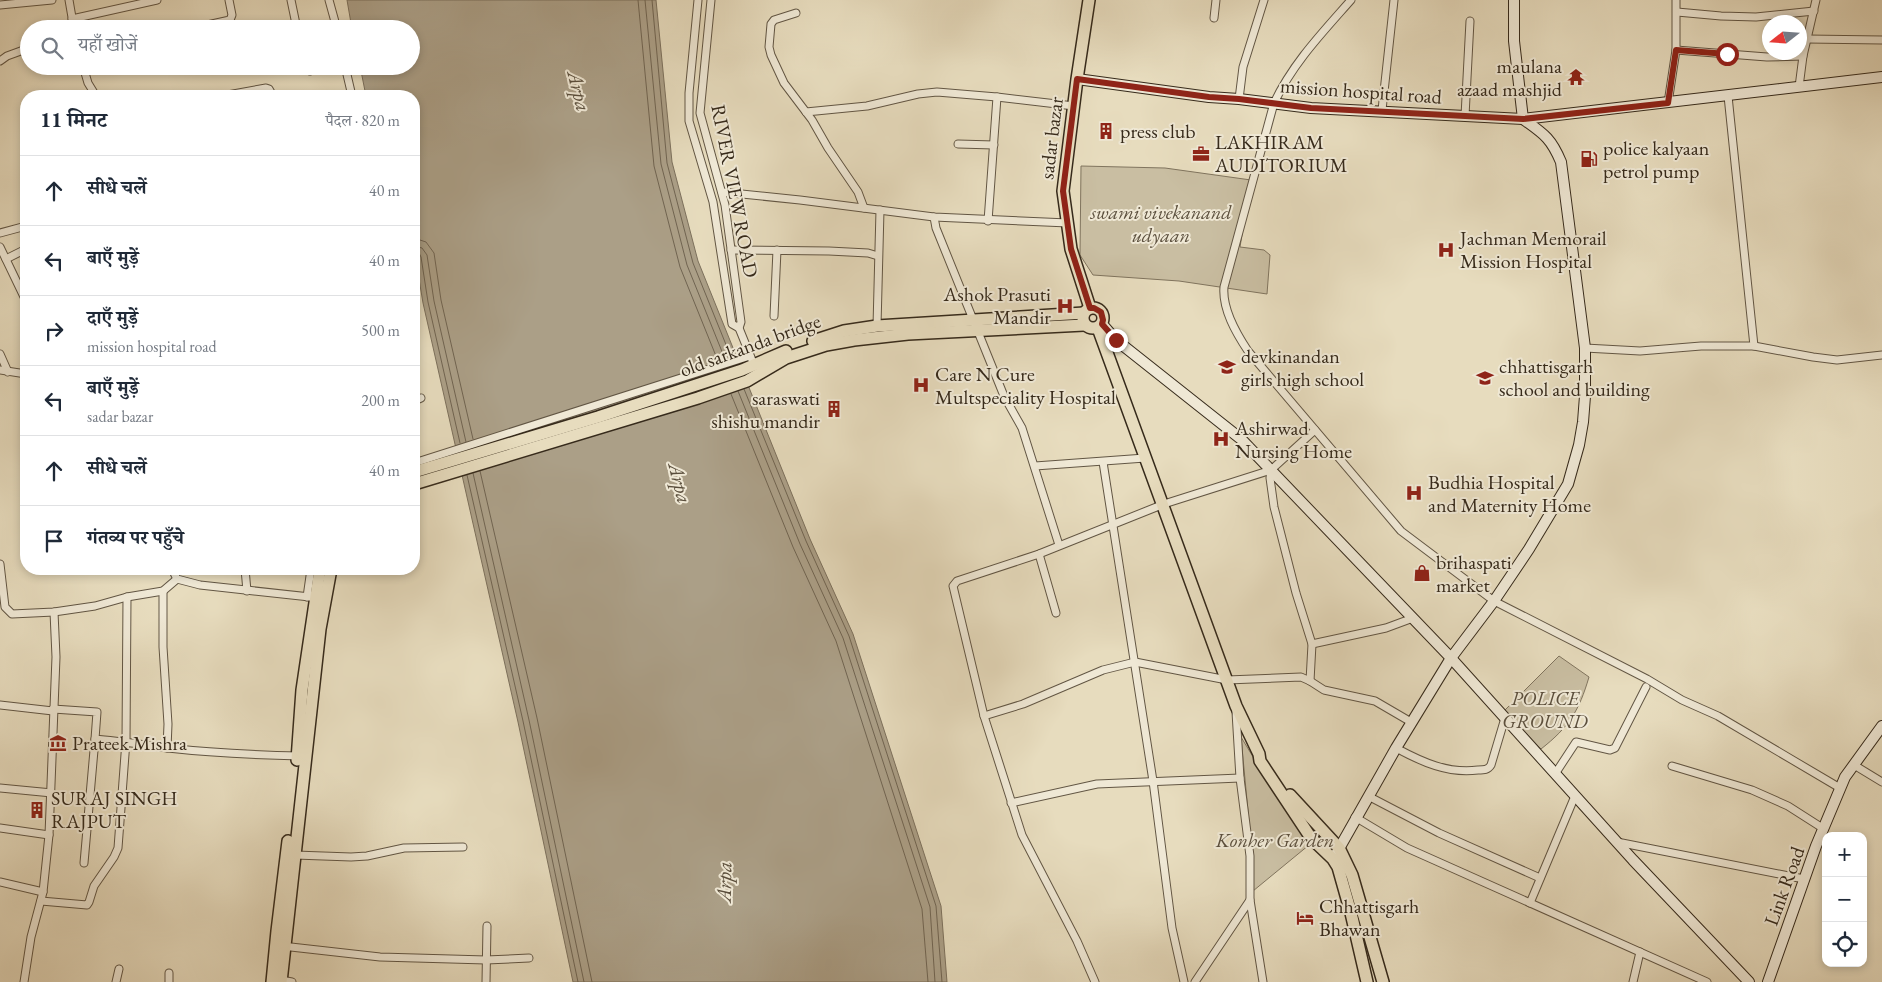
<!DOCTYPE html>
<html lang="hi">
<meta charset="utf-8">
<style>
:root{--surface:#fff;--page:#f6f6f7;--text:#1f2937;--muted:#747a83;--line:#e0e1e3}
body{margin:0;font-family:"EB Garamond","Noto Serif Devanagari",serif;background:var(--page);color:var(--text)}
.controls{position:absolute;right:15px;bottom:15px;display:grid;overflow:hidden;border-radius:10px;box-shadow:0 2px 8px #0003}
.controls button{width:45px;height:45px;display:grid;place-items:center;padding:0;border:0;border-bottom:1px solid var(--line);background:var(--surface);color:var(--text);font:25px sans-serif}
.compass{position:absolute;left:1762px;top:15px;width:45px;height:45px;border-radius:50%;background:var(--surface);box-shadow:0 2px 8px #0003;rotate:253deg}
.stop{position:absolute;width:15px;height:15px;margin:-11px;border:4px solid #8f2418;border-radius:50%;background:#fff}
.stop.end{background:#8f2418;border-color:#fff;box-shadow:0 1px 5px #0008}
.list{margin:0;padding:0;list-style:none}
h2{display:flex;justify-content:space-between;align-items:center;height:65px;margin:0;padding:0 20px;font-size:21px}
h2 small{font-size:16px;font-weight:400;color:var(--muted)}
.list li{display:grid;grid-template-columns:32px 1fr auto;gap:15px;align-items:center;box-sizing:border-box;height:70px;padding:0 20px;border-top:1px solid var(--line)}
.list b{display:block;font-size:19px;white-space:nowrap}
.list p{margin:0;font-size:16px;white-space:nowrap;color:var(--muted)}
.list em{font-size:16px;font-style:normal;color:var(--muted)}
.icon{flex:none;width:28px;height:28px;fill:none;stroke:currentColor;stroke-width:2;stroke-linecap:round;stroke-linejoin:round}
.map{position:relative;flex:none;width:1882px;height:982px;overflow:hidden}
.search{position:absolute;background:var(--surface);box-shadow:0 2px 8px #0003;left:20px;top:20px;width:400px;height:55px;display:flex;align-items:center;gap:12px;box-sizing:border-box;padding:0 18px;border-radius:28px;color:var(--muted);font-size:19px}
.panel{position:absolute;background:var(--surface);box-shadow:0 2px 8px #0003;left:20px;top:90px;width:400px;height:485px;border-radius:20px}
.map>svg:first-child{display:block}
</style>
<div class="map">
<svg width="1882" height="982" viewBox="0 0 1882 982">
<rect width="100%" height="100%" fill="#e7dcbe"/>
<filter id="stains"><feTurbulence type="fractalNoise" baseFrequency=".004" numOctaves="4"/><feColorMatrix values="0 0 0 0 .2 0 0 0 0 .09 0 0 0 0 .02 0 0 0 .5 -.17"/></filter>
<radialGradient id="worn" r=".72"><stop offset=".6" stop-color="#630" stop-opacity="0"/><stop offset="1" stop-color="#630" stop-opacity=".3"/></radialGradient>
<g fill="#c9bea2" stroke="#80745e">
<path d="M1081,166L1165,168L1251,180L1240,247L1264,250L1270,255L1267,294L1179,281L1093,275L1080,255Z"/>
<path d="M1559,656L1589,677C1579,711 1569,727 1541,749L1504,711Z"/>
<path d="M1241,737L1278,798L1309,845L1253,891L1250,832Z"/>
</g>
<path fill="#ab9f87" stroke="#7c705c" d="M347,0H656L672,162L698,261L810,539L853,634L941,906L947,982H573L518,722L423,303L414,249V96H366L360,66H411V29H352Z"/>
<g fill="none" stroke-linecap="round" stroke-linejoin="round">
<g stroke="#706451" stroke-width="1">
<path d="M638,0L654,166L680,267L718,361"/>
<path d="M645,0L661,164L687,265L725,359"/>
<path d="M652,0L667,163L693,263L731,357"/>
<path d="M414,238L426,242L434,253L441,300L473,439"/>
<path d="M414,246L422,248L427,255L434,301L466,442"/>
<path d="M414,252L419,253L421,257L428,302L460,443"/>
<path d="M744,389L806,541L849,636L936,906L942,982"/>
<path d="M738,391L800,544L843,638L930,907L935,982"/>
<path d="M731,394L793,547L836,641L922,909L928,982"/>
<path d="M480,471L537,718L592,982"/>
<path d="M473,473L529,720L584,982"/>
<path d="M467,475L523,721L578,982"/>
</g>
<g stroke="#625644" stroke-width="9">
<g id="street">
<path d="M69,0L74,29"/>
<path d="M291,0L297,29"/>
<path d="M329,0L337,29"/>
<path d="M698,0L689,93V121L713,202L732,324L739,328L754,365"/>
<path d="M711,0L700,113L725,205L741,322L739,328"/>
<path d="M1351,0C1322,33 1293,63 1274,103L1224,287C1222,309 1236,333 1248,351L1401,531L1494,601L1647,679L1682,700L1718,716L1840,788"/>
<path d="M0,5L52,0"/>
<path d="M1677,12L1721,16L1756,17L1814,11"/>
<path d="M796,13L774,20L771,24L769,47L771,55L784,83L812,120L828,148L858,192L864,208"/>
<path d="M1214,18L1216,0"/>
<path d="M72,19L157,0"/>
<path d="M189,29L230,20L232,15L229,0"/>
<path d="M1807,39L1882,40"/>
<path d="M1676,50L1767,57L1803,56"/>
<path d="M0,61L7,56L29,48"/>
<path d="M83,66L88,83L96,96"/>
<path d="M308,66L310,71"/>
<path d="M345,66L352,96"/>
<path d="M1799,87L1803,56L1816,0"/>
<path d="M222,96L266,88L269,89L273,96"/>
<path d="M1728,96L1754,346"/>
<path d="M1239,99L1243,67L1264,0"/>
<path d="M1668,103L1676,50V0"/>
<path d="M1382,110L1394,0"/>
<path d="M806,112L867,106L918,94L937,92L997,97L1074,106"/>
<path d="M1465,116L1470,21"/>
<path d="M958,144L994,145"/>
<path d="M722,192L800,200L934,217L1068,223"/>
<path d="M934,217L936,228L1004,396L1022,428L1059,545"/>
<path d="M988,221L997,97"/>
<path d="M0,233L26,226"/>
<path d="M0,247L26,301"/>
<path d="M731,250L829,251L868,253L878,256"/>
<path d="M6,259L26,249"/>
<path d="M774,316L777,250"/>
<path d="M877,326L880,210"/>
<path d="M1585,348L1640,351L1701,346H1754L1813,357L1837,360L1882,355"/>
<path d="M0,354L8,372"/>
<path d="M0,370L26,374"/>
<path d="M414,401L421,398"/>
<path d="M1103,462L1153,781L1172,928L1184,982"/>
<path d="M414,463L750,356"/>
<path d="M1035,466L1145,458"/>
<path d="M1271,470L1270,478L1274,507L1296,593L1312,644L1310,681"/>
<path d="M1039,554L1056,613"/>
<path d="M0,564L5,607L12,614L54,612L95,606L127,597L163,591L177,579"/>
<path d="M172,569L177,579L200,585L319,598"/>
<path d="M245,569L247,591"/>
<path d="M163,591V647L168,724L167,748"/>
<path d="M307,597L311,569"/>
<path d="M1312,644L1386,628L1413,618"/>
<path d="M0,705L53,711"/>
<path d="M53,709L97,712L95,739C120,741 144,745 168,748C212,753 256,755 300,756"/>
<path d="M984,716L1023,704L1103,670L1135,662L1227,680L1301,677L1310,681L1324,690L1375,701L1411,722"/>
<path d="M1396,748C1422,762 1448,774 1478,770C1484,770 1488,770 1491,765L1505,718"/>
<path d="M1854,765L1882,782"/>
<path d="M1672,766L1752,790L1788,806L1824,829"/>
<path d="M1555,774L1576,742L1610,750L1615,748L1646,687"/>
<path d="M0,788L52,793"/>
<path d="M1368,796L1439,833L1540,878"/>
<path d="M1011,803L1097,784L1240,778"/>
<path d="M1355,817L1407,848L1707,982"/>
<path d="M0,828L49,835"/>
<path d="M1617,842L1804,879"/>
<path d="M295,855L351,857L367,856L404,848L463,847"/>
<path d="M84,863L95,739"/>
<path d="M0,882L43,892"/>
<path d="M1250,900L1263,982"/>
<path d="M41,901L87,905L89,902L94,886L114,857L118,848L126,741L127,597"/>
<path d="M1530,903L1575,796"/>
<path d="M282,946L380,957L486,960L529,958"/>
<path d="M281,980L292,982"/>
<path d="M24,982L31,937L43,892L49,835L56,657L54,612"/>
<path d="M116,982L119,969"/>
<path d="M169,982V973"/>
<path d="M486,982L487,926"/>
<path d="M1095,982L1077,941L1022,835L984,716L953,586L957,581L1039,554L1164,504L1271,470L1315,430"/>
<path d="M1195,982L1250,900V856L1240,778L1236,712"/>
<path d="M1633,982L1640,952"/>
</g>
</g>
<g stroke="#362a1b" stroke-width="12">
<g id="secondary">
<path d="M1077,79L1209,97L1239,99L1311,108L1523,119L1882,77"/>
<path d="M1102,324L1116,340L1241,439L1451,658L1633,860L1749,982"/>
<path d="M1336,854L1396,748L1451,658L1494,601L1529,549L1568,484L1579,445L1583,422L1585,396V348L1561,162C1551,138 1544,134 1523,119L1514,41V0"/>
<path d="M1768,982L1816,846L1845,777L1882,726"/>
</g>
</g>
<g stroke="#362a1b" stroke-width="14">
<g id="primary">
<path d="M1089,0L1077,79L1063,191L1071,249L1090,308"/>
<circle cx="1093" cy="318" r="10"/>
<path d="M1098,328L1236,706L1259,754L1260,761L1311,838L1333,859L1338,867L1351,913L1367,982"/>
<path d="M813,341L844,331L877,326L1084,313"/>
<path d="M414,472L598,417L742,370L786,351"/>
<path d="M414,484L698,398L747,381L786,358L826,345L854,340L908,334L1084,325"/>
<path d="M297,760L302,690L320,569"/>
<path d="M1290,795L1339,848L1352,875L1383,982"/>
<path d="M272,982L277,931L288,841"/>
<path d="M281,982L320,629L331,569"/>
</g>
</g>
<use href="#street" stroke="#efe8d5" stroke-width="7"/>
<use href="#secondary" stroke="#efe8d5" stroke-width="10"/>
<use href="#primary" stroke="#e7dcbe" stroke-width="11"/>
</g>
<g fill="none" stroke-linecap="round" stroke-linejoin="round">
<path stroke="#8f2418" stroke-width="6" d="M1116,340L1102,324L1103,320L1101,312L1094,308H1090L1071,249L1063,191L1077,79L1209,97L1239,99L1311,108L1523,119L1668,103L1676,50L1727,54"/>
</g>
<defs>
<g id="temple-bare" transform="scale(1.35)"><path d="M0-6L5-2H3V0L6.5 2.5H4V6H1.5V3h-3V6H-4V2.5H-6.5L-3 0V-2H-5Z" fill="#8f2418" stroke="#efe8d5" stroke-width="2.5" paint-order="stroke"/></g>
<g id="building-bare" transform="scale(1.35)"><path d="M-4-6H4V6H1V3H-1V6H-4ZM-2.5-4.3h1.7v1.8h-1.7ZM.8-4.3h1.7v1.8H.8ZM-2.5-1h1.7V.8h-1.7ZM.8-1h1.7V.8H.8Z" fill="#8f2418" stroke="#efe8d5" stroke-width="2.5" paint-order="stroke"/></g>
<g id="office-bare" transform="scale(1.35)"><path d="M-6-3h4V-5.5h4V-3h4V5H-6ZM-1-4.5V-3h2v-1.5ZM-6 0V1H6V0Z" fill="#8f2418" stroke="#efe8d5" stroke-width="2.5" paint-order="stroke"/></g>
<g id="fuel-bare" transform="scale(1.35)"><path d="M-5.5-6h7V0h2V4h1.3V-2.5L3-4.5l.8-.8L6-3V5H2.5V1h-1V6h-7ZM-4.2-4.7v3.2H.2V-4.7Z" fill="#8f2418" stroke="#efe8d5" stroke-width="2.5" paint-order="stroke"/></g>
<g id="hospital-bare" transform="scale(1.35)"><path d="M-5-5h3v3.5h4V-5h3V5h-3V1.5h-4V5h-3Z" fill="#8f2418" stroke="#efe8d5" stroke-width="2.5" paint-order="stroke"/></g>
<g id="school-bare" transform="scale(1.35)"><path d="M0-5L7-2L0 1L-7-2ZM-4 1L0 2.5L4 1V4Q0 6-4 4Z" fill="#8f2418" stroke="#efe8d5" stroke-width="2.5" paint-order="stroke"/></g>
<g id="shop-bare" transform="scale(1.35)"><path d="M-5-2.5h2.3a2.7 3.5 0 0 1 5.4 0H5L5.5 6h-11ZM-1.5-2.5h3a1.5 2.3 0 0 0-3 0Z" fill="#8f2418" stroke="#efe8d5" stroke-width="2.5" paint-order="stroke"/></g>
<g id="museum-bare" transform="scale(1.35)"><path d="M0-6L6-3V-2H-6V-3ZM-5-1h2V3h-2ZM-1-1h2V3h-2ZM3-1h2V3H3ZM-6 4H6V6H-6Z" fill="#8f2418" stroke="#efe8d5" stroke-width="2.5" paint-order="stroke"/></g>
<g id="hotel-bare" transform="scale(1.35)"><path d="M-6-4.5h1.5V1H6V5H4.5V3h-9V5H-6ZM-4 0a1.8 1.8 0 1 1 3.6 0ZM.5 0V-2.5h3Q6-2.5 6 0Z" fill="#8f2418" stroke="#efe8d5" stroke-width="2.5" paint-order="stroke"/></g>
</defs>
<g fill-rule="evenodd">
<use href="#temple-bare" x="1576" y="77"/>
<use href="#building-bare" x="1106" y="131"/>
<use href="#office-bare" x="1201" y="154"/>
<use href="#fuel-bare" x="1589" y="159"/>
<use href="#hospital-bare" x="1446" y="250"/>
<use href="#hospital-bare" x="1065" y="306"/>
<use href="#school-bare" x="1227" y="367"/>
<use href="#school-bare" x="1485" y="378"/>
<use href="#hospital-bare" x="921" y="385"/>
<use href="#building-bare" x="834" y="409"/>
<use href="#hospital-bare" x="1221" y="439"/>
<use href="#hospital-bare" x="1414" y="493"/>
<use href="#shop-bare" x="1422" y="573"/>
<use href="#museum-bare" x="58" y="743"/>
<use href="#building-bare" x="37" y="810"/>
<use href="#hotel-bare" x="1305" y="918"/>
</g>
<g text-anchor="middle" stroke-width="4" stroke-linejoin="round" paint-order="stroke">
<g font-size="20" fill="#362a1b" stroke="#efe8d5" text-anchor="start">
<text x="1562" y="73" text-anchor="end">maulana<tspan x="1562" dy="23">azaad mashjid</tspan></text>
<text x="1120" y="138">press club</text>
<text x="1215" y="149">LAKHIRAM<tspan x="1215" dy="23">AUDITORIUM</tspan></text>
<text x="1603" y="155">police kalyaan<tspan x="1603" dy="23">petrol pump</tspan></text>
<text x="1460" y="245">Jachman Memorail<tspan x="1460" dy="23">Mission Hospital</tspan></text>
<text x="1051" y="301" text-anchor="end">Ashok Prasuti<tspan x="1051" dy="23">Mandir</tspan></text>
<text x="1241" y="363">devkinandan<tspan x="1241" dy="23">girls high school</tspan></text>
<text x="1499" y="373">chhattisgarh<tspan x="1499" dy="23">school and building</tspan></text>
<text x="935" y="381">Care N Cure<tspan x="935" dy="23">Multspeciality Hospital</tspan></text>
<text x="820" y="405" text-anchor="end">saraswati<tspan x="820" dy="23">shishu mandir</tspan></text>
<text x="1235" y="435">Ashirwad<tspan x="1235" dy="23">Nursing Home</tspan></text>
<text x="1428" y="489">Budhia Hospital<tspan x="1428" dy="23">and Maternity Home</tspan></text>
<text x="1436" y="569">brihaspati<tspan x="1436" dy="23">market</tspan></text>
<text x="72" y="750">Prateek Mishra</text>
<text x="51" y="805">SURAJ SINGH<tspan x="51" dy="23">RAJPUT</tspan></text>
<text x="1319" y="913">Chhattisgarh<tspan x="1319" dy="23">Bhawan</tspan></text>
</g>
<g font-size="20" fill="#362a1b" stroke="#efe8d5">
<text transform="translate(1361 91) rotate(4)" y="7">mission hospital road</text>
<text transform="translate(1051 138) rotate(-83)" y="7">sadar bazar</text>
<text transform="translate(735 191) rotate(79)" y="7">RIVER VIEW ROAD</text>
<text transform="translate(750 345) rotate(-20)" y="7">old sarkanda bridge</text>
<text transform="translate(1784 886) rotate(-70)" y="7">Link Road</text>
</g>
<g font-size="20" font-style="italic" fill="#5b4f3d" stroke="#efe8d5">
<text x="1161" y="219">swami vivekanand<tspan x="1161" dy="23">udyaan</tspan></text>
<text x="1545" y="705">POLICE<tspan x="1545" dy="23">GROUND</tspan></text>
<text x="1275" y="847">Konher Garden</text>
</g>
<g font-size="21" font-style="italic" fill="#594d3b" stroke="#efe8d5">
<text transform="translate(579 91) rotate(76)" y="7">Arpa</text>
<text transform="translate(680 483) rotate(76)" y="7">Arpa</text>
<text transform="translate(724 882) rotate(-89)" y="7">Arpa</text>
</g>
</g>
<rect width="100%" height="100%" filter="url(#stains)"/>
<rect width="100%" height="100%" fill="url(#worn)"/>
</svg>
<div class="controls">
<button>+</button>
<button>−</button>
<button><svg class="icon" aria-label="locate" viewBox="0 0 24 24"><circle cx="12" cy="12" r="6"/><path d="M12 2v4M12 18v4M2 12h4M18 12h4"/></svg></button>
</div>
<svg class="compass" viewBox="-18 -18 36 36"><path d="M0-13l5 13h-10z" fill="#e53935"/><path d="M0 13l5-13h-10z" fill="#747a83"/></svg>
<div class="stop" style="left:1727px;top:54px"></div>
<div class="stop end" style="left:1116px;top:340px"></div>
<div class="search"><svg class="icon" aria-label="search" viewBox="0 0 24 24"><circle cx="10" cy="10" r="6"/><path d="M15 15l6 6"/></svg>यहाँ खोजें</div>
<section class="panel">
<h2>11 मिनट<small>पैदल · 820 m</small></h2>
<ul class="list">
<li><svg class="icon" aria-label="ahead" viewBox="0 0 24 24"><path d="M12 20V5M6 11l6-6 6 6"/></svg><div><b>सीधे चलें</b></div><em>40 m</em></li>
<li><svg class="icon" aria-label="left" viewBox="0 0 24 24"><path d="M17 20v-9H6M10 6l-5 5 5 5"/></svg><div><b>बाएँ मुड़ें</b></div><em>40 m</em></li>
<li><svg class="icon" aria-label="right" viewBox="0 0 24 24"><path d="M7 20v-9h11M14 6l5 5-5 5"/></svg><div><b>दाएँ मुड़ें</b><p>mission hospital road</p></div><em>500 m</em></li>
<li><svg class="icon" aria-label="left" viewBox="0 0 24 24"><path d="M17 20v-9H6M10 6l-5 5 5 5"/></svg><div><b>बाएँ मुड़ें</b><p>sadar bazar</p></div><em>200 m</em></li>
<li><svg class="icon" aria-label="ahead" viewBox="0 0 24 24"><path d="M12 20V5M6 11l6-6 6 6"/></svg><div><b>सीधे चलें</b></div><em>40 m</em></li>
<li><svg class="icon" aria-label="arrive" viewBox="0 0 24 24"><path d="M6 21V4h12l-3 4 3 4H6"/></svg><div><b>गंतव्य पर पहुँचे</b></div></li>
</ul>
</section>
</div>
